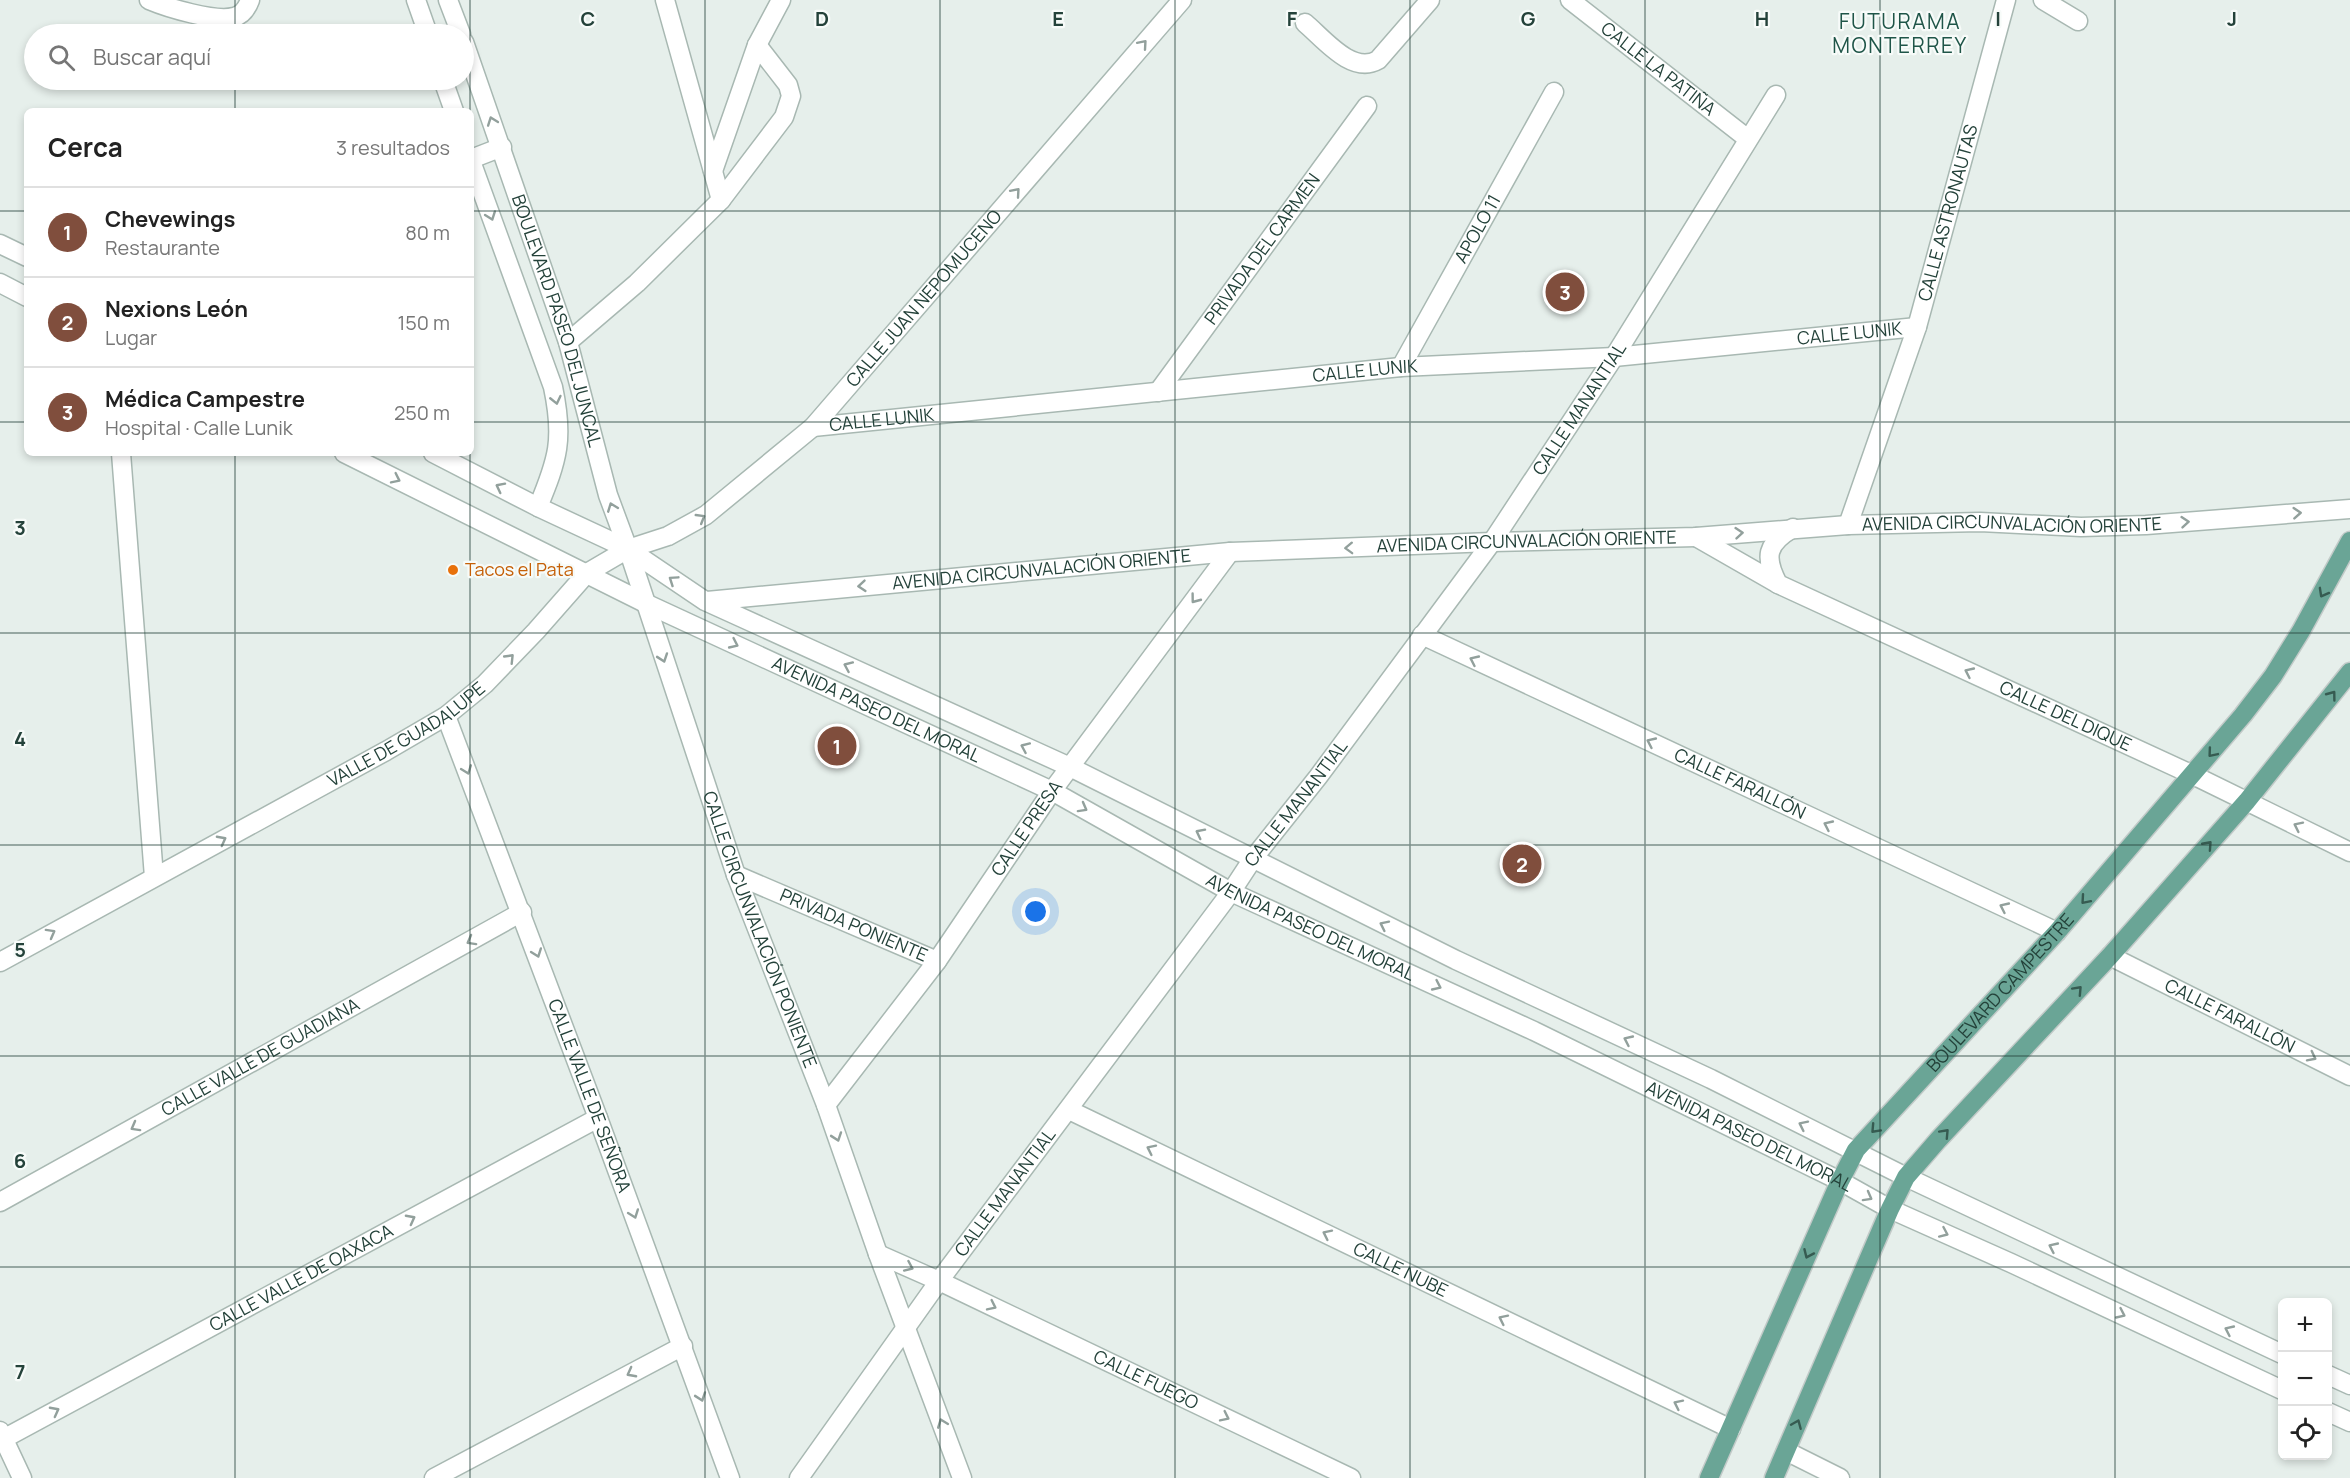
<!DOCTYPE html>
<html lang="es">
<meta charset="utf-8">
<style>
:root{--surface:#fff;--page:#f2f2f2;--text:#222;--muted:#767676;--line:#e0e0e0;--accent:#804e3d}
body{margin:0;font-family:Manrope,sans-serif;background:var(--page);color:var(--text)}
.controls{position:absolute;right:18px;bottom:18px;display:grid;overflow:hidden;border-radius:9px;box-shadow:0 3px 9px #0003}
.controls button{width:54px;height:54px;display:grid;place-items:center;padding:0;border:0;border-bottom:2px solid var(--line);background:var(--surface);color:var(--text);font:30px sans-serif}
.you{position:absolute;left:1036px;top:912px;width:21px;height:21px;margin:-15px;border:4px solid #fff;border-radius:50%;background:#1a73e8;box-shadow:0 0 0 9px #1a73e833}
.badge{display:grid;place-items:center;width:39px;height:39px;border-radius:50%;background:var(--accent);color:#fff;font-size:20px;font-weight:700}
.pin{position:absolute;translate:-50% -50%;border:3px solid #fff;box-shadow:0 2px 6px #0006}
.list{margin:0;padding:0;list-style:none}
h2{display:flex;justify-content:space-between;align-items:center;height:78px;margin:0;padding:0 24px;font-size:26px}
h2 small{font-size:20px;font-weight:400;color:var(--muted)}
.list li{display:grid;grid-template-columns:39px 1fr auto;gap:18px;align-items:center;box-sizing:border-box;height:90px;padding:0 24px;border-top:2px solid var(--line)}
.list b{display:block;font-size:22px;white-space:nowrap}
.list p{margin:0;font-size:20px;white-space:nowrap;color:var(--muted)}
.list em{font-size:20px;font-style:normal;color:var(--muted)}
.icon{flex:none;width:33px;height:33px;fill:none;stroke:currentColor;stroke-width:2;stroke-linecap:round;stroke-linejoin:round}
.map{position:relative;flex:none;width:2350px;height:1478px;overflow:hidden}
.search{position:absolute;background:var(--surface);box-shadow:0 3px 9px #0003;left:24px;top:24px;width:450px;height:66px;display:flex;align-items:center;gap:15px;box-sizing:border-box;padding:0 21px;border-radius:33px;color:var(--muted);font-size:22px}
.panel{position:absolute;background:var(--surface);box-shadow:0 3px 9px #0003;left:24px;top:108px;width:450px;height:348px;border-radius:9px}
.map>svg:first-child{display:block}
</style>
<div class="map">
<svg width="2350" height="1478" viewBox="0 0 2350 1478">
<rect width="100%" height="100%" fill="#e6efeb"/>
<g fill="none" stroke-linecap="round" stroke-linejoin="round">
<g stroke="#a8b8b2" stroke-width="21">
<g id="minor">
<path d="M149,0C168,8 215,22 234,17C243,15 247,8 250,0"/>
<path d="M416,0L428,34"/>
<path d="M448,0L461,34"/>
<path d="M665,0L721,200"/>
<path id="s1" d="M1570,0L1748,139"/>
<path d="M2043,0L2078,21"/>
<path d="M1305,23C1324,39 1352,75 1378,60L1430,0"/>
<path id="s2" d="M464,42L568,342L608,495L628,549L736,875L826,1105L878,1254L962,1478"/>
<path d="M443,80L454,111"/>
<path d="M471,159L502,147"/>
<path d="M471,161L553,387C564,439 558,459 538,507"/>
<path d="M713,171L757,45L781,0"/>
<path d="M0,244L27,257"/>
<path d="M0,283L27,297"/>
<path d="M568,342L637,283L721,200L784,117L791,96L788,85L757,45"/>
<path id="s3" d="M1401,367L1554,92"/>
<path id="s4" d="M1158,392L1367,106"/>
<path id="s5" d="M813,427L1401,367L1614,357L1917,327"/>
<path d="M121,453L154,877"/>
<path id="s6" d="M344,453L645,603L1052,791L1231,892L1534,1031L1840,1181L1890,1209L2011,1263L2282,1390"/>
<path d="M433,453L538,507L628,549L705,601L1070,767L1456,960L1711,1079L1906,1177L2282,1354"/>
<path id="s7" d="M1848,525L1917,327L2006,0"/>
<path id="s8" d="M1793,528C1766,544 1764,557 1778,584L2193,775L2350,852"/>
<path d="M1696,537L1778,584"/>
<path id="s9" d="M707,601L1230,552L1492,542L1696,537L1848,525L1980,522L2081,527L2146,525L2350,509"/>
<path id="s10" d="M1422,635L2057,932"/>
<path id="s11" d="M446,716L598,1118L730,1478"/>
<path id="s12" d="M736,875L937,961"/>
<path id="s13" d="M2110,956L2350,1076"/>
<path id="s14" d="M0,962L386,751L446,716L485,684L536,631L587,573L628,549L668,536L706,515L813,427L1182,0"/>
<path id="s15" d="M826,1105L937,961L1052,791L1230,552"/>
<path id="s16" d="M1069,1110L1731,1429"/>
<path id="s17" d="M0,1202L522,912"/>
<path id="s18" d="M878,1254L939,1281L1351,1478"/>
<path d="M2328,1375L2350,1385"/>
<path d="M2328,1412L2350,1422"/>
<path d="M0,1431L22,1478"/>
<path id="s19" d="M3,1439L598,1118"/>
<path d="M1786,1451L1840,1478"/>
<path d="M434,1478L683,1346"/>
<path id="s20" d="M799,1478L939,1281L1231,892L1252,860L1318,777L1492,542L1614,357L1776,95"/>
</g>
</g>
<g stroke="#c2cac8" stroke-width="21">
<g id="major">
<path id="s21" d="M1709,1478L1840,1181L1856,1150L2057,932L2243,715L2273,676L2301,631L2350,541"/>
<path d="M1774,1478L1890,1209L1906,1177L1938,1140L2110,956L2247,801L2350,672"/>
</g>
</g>
<use href="#minor" stroke="#fff" stroke-width="18"/>
<use href="#major" stroke="#6aa596" stroke-width="18"/>
</g>
<defs><path id="oneway-chevron" d="M-2-3.5L2.5 0L-2 3.5" fill="none" stroke-width="1.6" stroke-linecap="round" stroke-linejoin="round" transform="scale(1.5)"/></defs>
<g stroke="#92a09c">
<use href="#oneway-chevron" transform="translate(1143 44) rotate(-49)"/>
<use href="#oneway-chevron" transform="translate(492 121) rotate(-110)"/>
<use href="#oneway-chevron" transform="translate(1016 192) rotate(-49)"/>
<use href="#oneway-chevron" transform="translate(491 216) rotate(70)"/>
<use href="#oneway-chevron" transform="translate(556 400) rotate(77)"/>
<use href="#oneway-chevron" transform="translate(396 479) rotate(26)"/>
<use href="#oneway-chevron" transform="translate(500 487) rotate(-153)"/>
<use href="#oneway-chevron" transform="translate(612 507) rotate(-111)"/>
<use href="#oneway-chevron" transform="translate(2297 513) rotate(-4)"/>
<use href="#oneway-chevron" transform="translate(701 518) rotate(-31)"/>
<use href="#oneway-chevron" transform="translate(2185 522) rotate(-5)"/>
<use href="#oneway-chevron" transform="translate(1739 533) rotate(-5)"/>
<use href="#oneway-chevron" transform="translate(1349 548) rotate(178)"/>
<use href="#oneway-chevron" transform="translate(673 580) rotate(-146)"/>
<use href="#oneway-chevron" transform="translate(862 586) rotate(175)"/>
<use href="#oneway-chevron" transform="translate(1195 599) rotate(127)"/>
<use href="#oneway-chevron" transform="translate(734 644) rotate(25)"/>
<use href="#oneway-chevron" transform="translate(510 658) rotate(-46)"/>
<use href="#oneway-chevron" transform="translate(663 658) rotate(71)"/>
<use href="#oneway-chevron" transform="translate(1474 660) rotate(-155)"/>
<use href="#oneway-chevron" transform="translate(848 666) rotate(-156)"/>
<use href="#oneway-chevron" transform="translate(1969 672) rotate(-155)"/>
<use href="#oneway-chevron" transform="translate(1651 742) rotate(-155)"/>
<use href="#oneway-chevron" transform="translate(1025 747) rotate(-156)"/>
<use href="#oneway-chevron" transform="translate(467 770) rotate(69)"/>
<use href="#oneway-chevron" transform="translate(1083 808) rotate(29)"/>
<use href="#oneway-chevron" transform="translate(1828 825) rotate(-155)"/>
<use href="#oneway-chevron" transform="translate(2298 826) rotate(-154)"/>
<use href="#oneway-chevron" transform="translate(1200 833) rotate(-153)"/>
<use href="#oneway-chevron" transform="translate(222 840) rotate(-28)"/>
<use href="#oneway-chevron" transform="translate(2004 907) rotate(-155)"/>
<use href="#oneway-chevron" transform="translate(1384 925) rotate(-154)"/>
<use href="#oneway-chevron" transform="translate(51 933) rotate(-29)"/>
<use href="#oneway-chevron" transform="translate(471 941) rotate(151)"/>
<use href="#oneway-chevron" transform="translate(537 953) rotate(70)"/>
<use href="#oneway-chevron" transform="translate(1437 986) rotate(25)"/>
<use href="#oneway-chevron" transform="translate(1628 1040) rotate(-155)"/>
<use href="#oneway-chevron" transform="translate(2312 1057) rotate(27)"/>
<use href="#oneway-chevron" transform="translate(1803 1125) rotate(-154)"/>
<use href="#oneway-chevron" transform="translate(135 1127) rotate(151)"/>
<use href="#oneway-chevron" transform="translate(837 1137) rotate(71)"/>
<use href="#oneway-chevron" transform="translate(1151 1149) rotate(-154)"/>
<use href="#oneway-chevron" transform="translate(1868 1197) rotate(29)"/>
<use href="#oneway-chevron" transform="translate(634 1214) rotate(70)"/>
<use href="#oneway-chevron" transform="translate(411 1219) rotate(-28)"/>
<use href="#oneway-chevron" transform="translate(1944 1233) rotate(24)"/>
<use href="#oneway-chevron" transform="translate(1327 1234) rotate(-154)"/>
<use href="#oneway-chevron" transform="translate(2053 1247) rotate(-155)"/>
<use href="#oneway-chevron" transform="translate(909 1267) rotate(24)"/>
<use href="#oneway-chevron" transform="translate(992 1306) rotate(26)"/>
<use href="#oneway-chevron" transform="translate(2121 1314) rotate(25)"/>
<use href="#oneway-chevron" transform="translate(1503 1319) rotate(-154)"/>
<use href="#oneway-chevron" transform="translate(2229 1330) rotate(-155)"/>
<use href="#oneway-chevron" transform="translate(631 1373) rotate(152)"/>
<use href="#oneway-chevron" transform="translate(701 1397) rotate(71)"/>
<use href="#oneway-chevron" transform="translate(1678 1404) rotate(-154)"/>
<use href="#oneway-chevron" transform="translate(55 1411) rotate(-28)"/>
<use href="#oneway-chevron" transform="translate(1225 1417) rotate(26)"/>
<use href="#oneway-chevron" transform="translate(942 1423) rotate(-111)"/>
</g>
<g stroke="#365b51">
<use href="#oneway-chevron" transform="translate(2323 593) rotate(119)"/>
<use href="#oneway-chevron" transform="translate(2332 695) rotate(-53)"/>
<use href="#oneway-chevron" transform="translate(2212 753) rotate(130)"/>
<use href="#oneway-chevron" transform="translate(2208 845) rotate(-48)"/>
<use href="#oneway-chevron" transform="translate(2085 900) rotate(131)"/>
<use href="#oneway-chevron" transform="translate(2078 990) rotate(-47)"/>
<use href="#oneway-chevron" transform="translate(1875 1129) rotate(133)"/>
<use href="#oneway-chevron" transform="translate(1945 1133) rotate(-47)"/>
<use href="#oneway-chevron" transform="translate(1808 1254) rotate(114)"/>
<use href="#oneway-chevron" transform="translate(1797 1424) rotate(-67)"/>
</g>
<path fill="none" stroke="#24423a" stroke-width="1.5" stroke-opacity="0.55" d="M235,0V34M470,0V111M705,0V1478M940,0V1478M1175,0V1478M1410,0V1478M1645,0V1478M1880,0V1478M2115,0V1478M235,80V111M0,211H27M471,211H2350M0,422H27M471,422H2350M235,453V1478M470,453V1478M0,633H2350M0,845H2350M0,1056H2350M0,1267H2350"/>
<circle fill="#e8710a" stroke="#f7fbf9" stroke-width="2" cx="453" cy="570" r="6"/>
<g text-anchor="middle" stroke-width="4.5" stroke-linejoin="round" paint-order="stroke">
<g font-size="18" fill="#24423a" stroke="#f7fbf9">
<text dy="6" stroke="none"><textPath href="#s1" startOffset="112">CALLE LA PATIÑA</textPath></text>
<text dy="6" stroke="none"><textPath href="#s7" startOffset="328">CALLE ASTRONAUTAS</textPath></text>
<text dy="6" stroke="none"><textPath href="#s3" startOffset="158">APOLO 11</textPath></text>
<text dy="6" stroke="none"><textPath href="#s4" startOffset="177">PRIVADA DEL CARMEN</textPath></text>
<text dy="6" stroke="none"><textPath href="#s14" startOffset="1152">CALLE JUAN NEPOMUCENO</textPath></text>
<text dy="6" stroke="none"><textPath href="#s2" startOffset="294">BOULEVARD PASEO DEL JUNCAL</textPath></text>
<text dy="6" stroke="none"><textPath href="#s5" startOffset="1041">CALLE LUNIK</textPath></text>
<text dy="6" stroke="none"><textPath href="#s5" startOffset="555">CALLE LUNIK</textPath></text>
<text dy="6" stroke="none"><textPath href="#s20" startOffset="1324">CALLE MANANTIAL</textPath></text>
<text dy="6" stroke="none"><textPath href="#s5" startOffset="69">CALLE LUNIK</textPath></text>
<text dy="6" stroke="none"><textPath href="#s9" startOffset="1308">AVENIDA CIRCUNVALACIÓN ORIENTE</textPath></text>
<text dy="6" stroke="none"><textPath href="#s9" startOffset="822">AVENIDA CIRCUNVALACIÓN ORIENTE</textPath></text>
<text dy="6" stroke="none"><textPath href="#s9" startOffset="336">AVENIDA CIRCUNVALACIÓN ORIENTE</textPath></text>
<text dy="6" stroke="none"><textPath href="#s6" startOffset="591">AVENIDA PASEO DEL MORAL</textPath></text>
<text dy="6" stroke="none"><textPath href="#s8" startOffset="384">CALLE DEL DIQUE</textPath></text>
<text dy="6" stroke="none"><textPath href="#s14" startOffset="466">VALLE DE GUADALUPE</textPath></text>
<text dy="6" stroke="none"><textPath href="#s10" startOffset="351">CALLE FARALLÓN</textPath></text>
<text dy="6" stroke="none"><textPath href="#s20" startOffset="838">CALLE MANANTIAL</textPath></text>
<text dy="6" stroke="none"><textPath href="#s15" startOffset="342">CALLE PRESA</textPath></text>
<text dy="6" stroke="none"><textPath href="#s12" startOffset="128">PRIVADA PONIENTE</textPath></text>
<text dy="6" stroke="none"><textPath href="#s6" startOffset="1077">AVENIDA PASEO DEL MORAL</textPath></text>
<text dy="6" stroke="none"><textPath href="#s2" startOffset="936">CALLE CIRCUNVALACIÓN PONIENTE</textPath></text>
<text dy="6" stroke="none"><textPath href="#s21" startOffset="573">BOULEVARD CAMPESTRE</textPath></text>
<text dy="6" stroke="none"><textPath href="#s13" startOffset="134">CALLE FARALLÓN</textPath></text>
<text dy="6" stroke="none"><textPath href="#s17" startOffset="298">CALLE VALLE DE GUADIANA</textPath></text>
<text dy="6" stroke="none"><textPath href="#s11" startOffset="406">CALLE VALLE DE SEÑORA</textPath></text>
<text dy="6" stroke="none"><textPath href="#s6" startOffset="1563">AVENIDA PASEO DEL MORAL</textPath></text>
<text dy="6" stroke="none"><textPath href="#s20" startOffset="352">CALLE MANANTIAL</textPath></text>
<text dy="6" stroke="none"><textPath href="#s16" startOffset="368">CALLE NUBE</textPath></text>
<text dy="6" stroke="none"><textPath href="#s19" startOffset="339">CALLE VALLE DE OAXACA</textPath></text>
<text dy="6" stroke="none"><textPath href="#s18" startOffset="296">CALLE FUEGO</textPath></text>
</g>
<g font-size="18" fill="#c56008" stroke="#f7fbf9" text-anchor="start">
<text x="465" y="576">Tacos el Pata</text>
</g>
<g font-size="21" letter-spacing="1.5" fill="#1f5548" stroke="#f7fbf9">
<text x="1900" y="29">FUTURAMA<tspan x="1900" dy="24">MONTERREY</tspan></text>
</g>
</g>
<g font-size="20" text-anchor="middle" font-weight="bold" fill="#24423a" stroke="#f7fbf9" stroke-width="4.5" stroke-linejoin="round" paint-order="stroke">
<text x="588" y="26">C</text>
<text x="822" y="26">D</text>
<text x="1058" y="26">E</text>
<text x="1292" y="26">F</text>
<text x="1528" y="26">G</text>
<text x="1762" y="26">H</text>
<text x="1998" y="26">I</text>
<text x="2232" y="26">J</text>
<text x="20" y="535">3</text>
<text x="20" y="746">4</text>
<text x="20" y="957">5</text>
<text x="20" y="1168">6</text>
<text x="20" y="1379">7</text>
</g>
</svg>
<div class="controls">
<button>+</button>
<button>−</button>
<button><svg class="icon" aria-label="locate" viewBox="0 0 24 24"><circle cx="12" cy="12" r="6"/><path d="M12 2v4M12 18v4M2 12h4M18 12h4"/></svg></button>
</div>
<div class="you"></div>
<div class="pin badge" style="left:837px;top:746px">1</div>
<div class="pin badge" style="left:1522px;top:864px">2</div>
<div class="pin badge" style="left:1565px;top:292px">3</div>
<div class="search"><svg class="icon" aria-label="search" viewBox="0 0 24 24"><circle cx="10" cy="10" r="6"/><path d="M15 15l6 6"/></svg>Buscar aquí</div>
<section class="panel">
<h2>Cerca<small>3 resultados</small></h2>
<ul class="list">
<li><span class="badge">1</span><div><b>Chevewings</b><p>Restaurante</p></div><em>80 m</em></li>
<li><span class="badge">2</span><div><b>Nexions León</b><p>Lugar</p></div><em>150 m</em></li>
<li><span class="badge">3</span><div><b>Médica Campestre</b><p>Hospital · Calle Lunik</p></div><em>250 m</em></li>
</ul>
</section>
</div>
